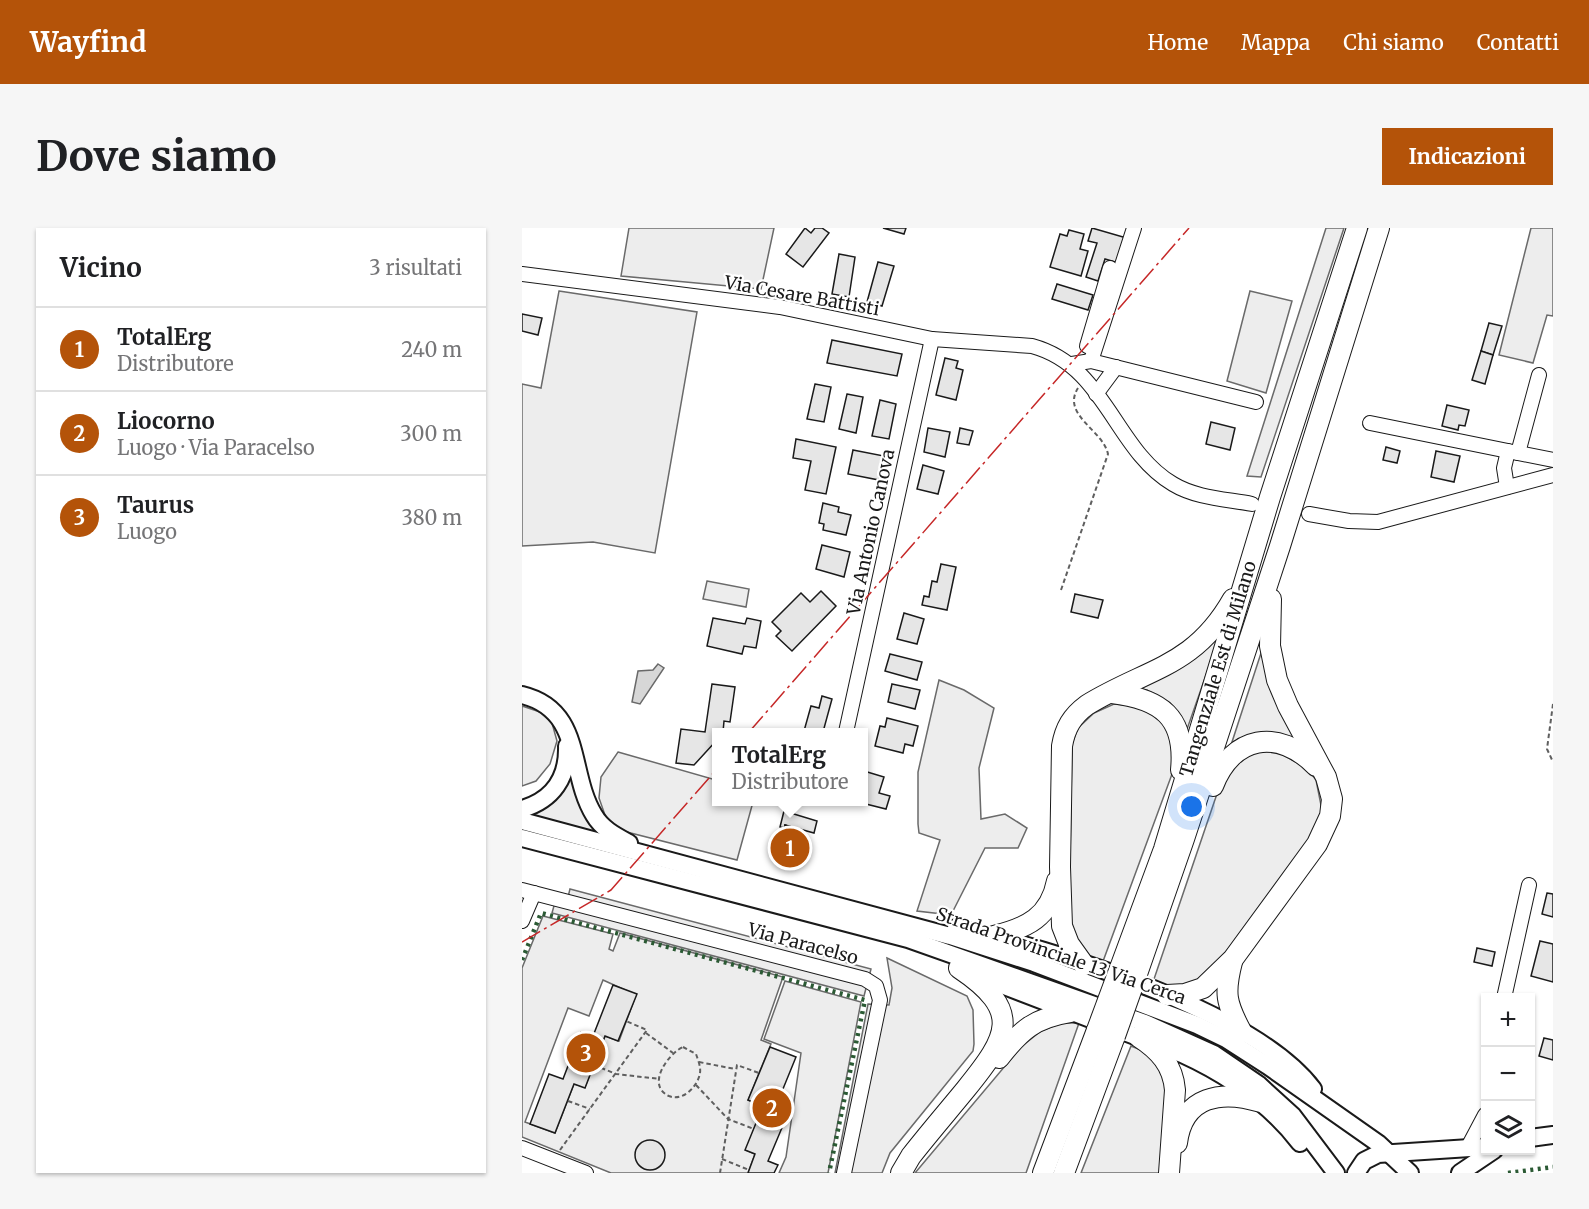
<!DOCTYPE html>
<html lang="it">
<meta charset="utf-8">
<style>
:root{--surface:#fff;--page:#f6f6f6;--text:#202124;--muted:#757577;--line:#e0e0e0;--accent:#b45309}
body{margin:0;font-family:Merriweather,serif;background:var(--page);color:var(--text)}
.controls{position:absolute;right:18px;bottom:18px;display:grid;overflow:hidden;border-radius:0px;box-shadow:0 2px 4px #0004}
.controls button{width:54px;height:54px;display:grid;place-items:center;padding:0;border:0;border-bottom:2px solid var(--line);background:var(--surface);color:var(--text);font:30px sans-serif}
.you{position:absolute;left:670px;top:579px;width:21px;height:21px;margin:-15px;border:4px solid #fff;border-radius:50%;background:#1a73e8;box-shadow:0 0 0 9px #1a73e833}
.badge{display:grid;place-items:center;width:39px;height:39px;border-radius:50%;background:var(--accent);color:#fff;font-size:20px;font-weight:700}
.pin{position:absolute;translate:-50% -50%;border:3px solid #fff;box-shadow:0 2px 6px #0006}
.popup{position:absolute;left:190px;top:500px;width:156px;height:78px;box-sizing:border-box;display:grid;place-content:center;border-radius:0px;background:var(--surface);filter:drop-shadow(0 2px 4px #0005);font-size:20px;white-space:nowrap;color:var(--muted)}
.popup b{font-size:22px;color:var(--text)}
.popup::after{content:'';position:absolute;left:50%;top:100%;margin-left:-12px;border:12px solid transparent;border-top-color:var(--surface)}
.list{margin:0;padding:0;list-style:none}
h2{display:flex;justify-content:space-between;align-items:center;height:78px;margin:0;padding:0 24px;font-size:26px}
h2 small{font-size:20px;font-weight:400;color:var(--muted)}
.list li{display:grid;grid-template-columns:39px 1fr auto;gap:18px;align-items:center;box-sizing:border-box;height:84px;padding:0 24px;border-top:2px solid var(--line)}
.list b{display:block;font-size:22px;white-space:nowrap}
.list p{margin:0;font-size:20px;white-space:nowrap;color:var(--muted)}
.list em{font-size:20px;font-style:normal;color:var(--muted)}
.icon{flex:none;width:33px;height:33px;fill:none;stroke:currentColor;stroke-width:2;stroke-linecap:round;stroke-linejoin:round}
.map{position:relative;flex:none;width:1031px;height:945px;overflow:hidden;border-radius:0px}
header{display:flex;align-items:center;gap:36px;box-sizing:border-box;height:84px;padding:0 30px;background:var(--accent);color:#fff}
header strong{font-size:28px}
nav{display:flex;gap:33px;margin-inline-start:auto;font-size:21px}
.intro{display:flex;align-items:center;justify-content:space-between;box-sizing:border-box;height:144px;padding:0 36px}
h1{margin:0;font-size:42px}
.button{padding:15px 27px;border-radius:0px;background:var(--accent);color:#fff;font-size:21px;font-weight:700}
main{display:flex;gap:36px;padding:0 36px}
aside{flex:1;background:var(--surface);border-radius:0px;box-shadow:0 2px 4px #0004}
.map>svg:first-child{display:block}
</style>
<header>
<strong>Wayfind</strong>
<nav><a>Home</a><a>Mappa</a><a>Chi siamo</a><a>Contatti</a></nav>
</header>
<div class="intro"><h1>Dove siamo</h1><a class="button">Indicazioni</a></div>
<main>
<aside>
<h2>Vicino<small>3 risultati</small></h2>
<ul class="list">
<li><span class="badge">1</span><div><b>TotalErg</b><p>Distributore</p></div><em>240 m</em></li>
<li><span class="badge">2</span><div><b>Liocorno</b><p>Luogo · Via Paracelso</p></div><em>300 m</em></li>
<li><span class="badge">3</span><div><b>Taurus</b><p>Luogo</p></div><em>380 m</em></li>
</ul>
</aside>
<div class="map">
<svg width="1031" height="945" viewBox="0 0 1031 945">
<rect width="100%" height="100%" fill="#fff"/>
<g fill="#ededed" stroke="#6a6a6a" stroke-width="1.5" fill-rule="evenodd">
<path d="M107,0H252L239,61L99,48Z"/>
<path d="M804,0H822L739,249L725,248Z"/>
<path d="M1009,0H1031V88L1025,87L1011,135L977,127Z"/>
<path d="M37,63L175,84L133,325L71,314L0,318V156L19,160Z"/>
<path d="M728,63L770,73L744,165L705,153Z"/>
<path d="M185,353L227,361L224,379L181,371Z"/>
<path d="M691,407L697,410L663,507L637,470L625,462L618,461L616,457Z"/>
<path d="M741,419L775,513L724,510L710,514Z"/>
<path d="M417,452L442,462L472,480L457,540L459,591L483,586L505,600L496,620H463L429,687L395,683L418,612L397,605L396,596V544Z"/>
<path d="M592,476L620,479L647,499L653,538L580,736L558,721L547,690L550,516L556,500L572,485Z"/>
<path d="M0,478L18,484L30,495L35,513L28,536L14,553L0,558Z"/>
<path d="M754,523L785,540L794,552L800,582L795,601L689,744L672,757L649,760L631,754L699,554L718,533L733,524Z"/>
<path d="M96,524L194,552V574H231L215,632L93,601L84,590L77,570L79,549Z"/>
<path d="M48,541L82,608L0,586Z"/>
<path d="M48,661L349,741L342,768L30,685L35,667L46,669Z"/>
<path d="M21,688L91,706L87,721L91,723L98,705L261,749L239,812L249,816L226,872L241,878L224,922L233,926L226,945H89L0,909V740ZM81,752L114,767L97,813L83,808L63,859L52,856L33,905L3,894L46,780L67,788Z"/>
<path d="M365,730L445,768L451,782L452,816L451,823L368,925L360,945H313L346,776L367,777L370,760Z"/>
<path d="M263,753L339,774L306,945H257L264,929L279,825L242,811Z"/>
<path d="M539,795H557L504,945H393L499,819L519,803Z"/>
<path d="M609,818L629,826L644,850L640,945H559Z"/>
</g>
<path fill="#d7d7d7" stroke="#6a6a6a" stroke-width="1.5" d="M136,436L142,440L118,476L110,474L116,443L131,442Z"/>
<g fill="#e6e6e6" stroke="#1a1a1a" stroke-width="1.5">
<path d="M283,0L289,5L293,0H300L307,5L281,39L264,26Z"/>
<path d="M361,0H384L382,6Z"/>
<path d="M570,0L608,11L600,36L583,31L576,53L564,49L575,15L566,13Z"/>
<path d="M547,2L562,6L558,21L566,23L559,48L528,39L538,6L545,8Z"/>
<path d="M317,26L333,29L327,69L310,66Z"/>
<path d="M356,34L372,38L360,78L345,74Z"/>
<path d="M535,56L571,67L566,82L530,71Z"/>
<path d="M0,86L20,90L16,107L0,103Z"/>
<path d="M967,95L980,98L971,127L959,123Z"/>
<path d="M310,112L380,126L375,148L305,135Z"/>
<path d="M959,123L971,127L963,156L950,152Z"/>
<path d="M423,130L436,133L434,140L441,142L434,172L414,167Z"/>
<path d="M293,156L309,159L302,194L285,191Z"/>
<path d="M325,166L341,169L334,205L317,201Z"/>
<path d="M358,172L374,176L367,211L350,208Z"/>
<path d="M925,177L947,182L943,198L937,197L936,202L920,198Z"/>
<path d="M689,194L713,200L708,222L684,216Z"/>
<path d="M406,200L428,204L423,229L402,224Z"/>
<path d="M438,200L451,203L447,217L435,215Z"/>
<path d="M274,211L314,219L304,266L283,262L289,233L271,230Z"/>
<path d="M864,219L878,223L875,235L861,232Z"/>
<path d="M331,222L362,228L357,252L326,246Z"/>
<path d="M914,223L938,228L932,254L909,249Z"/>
<path d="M401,237L422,243L416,266L395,261Z"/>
<path d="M301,275L317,279L316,284L329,287L324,307L301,302L302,296L297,295Z"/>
<path d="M300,317L328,324L322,349L294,341Z"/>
<path d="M419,336L434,339L425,382L400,377L402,368L407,369L410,353L415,354Z"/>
<path d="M299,363L314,378L270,423L254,408L259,403L250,394L279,365L288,374Z"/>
<path d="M553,366L581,372L576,390L549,384Z"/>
<path d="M382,385L402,391L395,416L375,411Z"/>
<path d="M191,390L223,396L225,390L239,393L234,420L222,418L220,426L185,418Z"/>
<path d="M368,426L400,434L395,452L363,443Z"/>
<path d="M190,456L213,459L208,494L202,493L201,504H194V513L172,537L154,535L159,501L183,504Z"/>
<path d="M370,456L398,462L393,481L366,474Z"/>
<path d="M300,468L310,471L301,504L282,503L289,478L297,480Z"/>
<path d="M365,490L396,498L391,518L383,516L381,525L353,518L358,498L363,499Z"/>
<path d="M342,543L362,549L357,565L368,568L364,581L336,574H342Z"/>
<path d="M262,583L295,593L292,605L263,597V600L258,599Z"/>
<path d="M263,597L277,601L274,611L286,614L279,637L254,630Z"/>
<path d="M1025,665L1031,666V689L1020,686Z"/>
<path d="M1018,713L1031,716V754L1009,748Z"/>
<path d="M955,720L973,724L970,738L952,734Z"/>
<path d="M91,757L115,766L96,813L83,808L63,860L52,856L33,905L8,896L27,846L41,851L59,804L71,808Z"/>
<path d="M1022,810L1031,812V832L1017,828Z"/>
<path d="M248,819L274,829L254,878L267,883L246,933L256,937L252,945H226L233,926L223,922L241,878L226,872Z"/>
<circle cx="128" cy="927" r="15"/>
</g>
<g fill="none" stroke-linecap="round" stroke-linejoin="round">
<g stroke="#1a1a1a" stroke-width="16">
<g id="minor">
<path d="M0,46L258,79L410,111L510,118C584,138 592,221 651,256C674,270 704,271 730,276"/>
<path d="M565,118L588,40"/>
<path d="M569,133L612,0"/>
<path d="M550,136L569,133L734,174"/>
<path d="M574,166L594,139"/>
<path d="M848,195L986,223"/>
<path d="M996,225L1017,147"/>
<path d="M985,259L982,240L986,223L1031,232"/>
<path d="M787,286L827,293L856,294L1031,247"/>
<path d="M324,504L410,111"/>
<path d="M0,662L343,751L354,758L358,772L322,945"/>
<path d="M0,693L12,665"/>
<path d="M982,770L1007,657"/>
<path d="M0,920L64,945"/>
<path d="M945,921L963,887"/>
</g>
</g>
<g stroke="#1a1a1a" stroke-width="20">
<g id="major">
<path d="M0,467C62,482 46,545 72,587C80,601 94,608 107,615"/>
<path d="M0,581C31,572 46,549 45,518"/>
<path d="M0,593L428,708L512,735L675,797L704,811L746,838L857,916L888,945"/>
<path d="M0,610L386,711L623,795L692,826L736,856L771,888L814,945"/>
<path d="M434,700C530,721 731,782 791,861"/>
<path d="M451,746L660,826C706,847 747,875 778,915"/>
<path d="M1008,910L1031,907"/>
<path d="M834,945L842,933L856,926L963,919"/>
<path d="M938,945L972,922"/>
</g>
</g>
<g stroke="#1a1a1a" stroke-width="22">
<g id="highway">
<path d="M590,465C639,471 664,489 659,542"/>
<path d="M691,558C710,508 756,499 794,538"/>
<path d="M472,708C505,700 528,689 535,653"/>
<path d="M710,734C702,765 704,775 719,803"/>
<path d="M562,737L547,716L540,698L538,639L540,518C543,500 550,488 565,477C625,440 672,440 711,371"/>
<path id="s1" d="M598,740L642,621L748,269L835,0"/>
<path d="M615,746L662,611L758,318L857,0"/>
<path d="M645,767L663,766L681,760L711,731L795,616L808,588L810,571L804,549L766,478L755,452L748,418L749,371"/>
<path d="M617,809C637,822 651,837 653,862L647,945"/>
<path d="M477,830C499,802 512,790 549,784"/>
<path d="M655,915C661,867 700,862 739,874"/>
<path d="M379,945L389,928C407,905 426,883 444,861C487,808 501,783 437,740"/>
<path d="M521,945L575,802"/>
<path d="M542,945L593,808"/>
</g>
</g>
<g stroke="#5f5f5f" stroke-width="2" stroke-dasharray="4.5 3" stroke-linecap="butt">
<path d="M539,362L586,226C581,202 539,187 556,160"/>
<path d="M1031,476L1025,521L1031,534"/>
<path d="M124,805L151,825"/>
<path d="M161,819L174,826C176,832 179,839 178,845C176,858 161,874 147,868C123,857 147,825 161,819Z"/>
<path d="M177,834L213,841"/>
<path d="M72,837L94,846L138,851"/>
<path d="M174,857L206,891L232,901"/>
<path d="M46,873L68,881"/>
<path d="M38,922L125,802L104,793"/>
<path d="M200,931L227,942"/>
<path d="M198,945L215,837L237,845"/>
</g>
<use href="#minor" stroke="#fff" stroke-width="14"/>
<use href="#major" stroke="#fff" stroke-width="16"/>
<use href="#highway" stroke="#fff" stroke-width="20"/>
<g stroke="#1a1a1a" stroke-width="22" stroke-linecap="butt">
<g id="highway-bridge">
<path d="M575,802L598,740"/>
<path d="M593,808L615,746"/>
</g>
</g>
<use href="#highway-bridge" stroke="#fff" stroke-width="20"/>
<g stroke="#2b5a34" stroke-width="4.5" stroke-dasharray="3 4.5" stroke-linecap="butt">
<path d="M0,732L19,685L343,772L307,945"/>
<path d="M986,945L1031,939"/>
</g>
<g stroke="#c62828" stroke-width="1.5" stroke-dasharray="21 4.5 3 4.5" stroke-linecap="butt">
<path d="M227,504L667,0"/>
<path d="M0,714L89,662L194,542"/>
</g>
</g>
<g text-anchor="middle" stroke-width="4.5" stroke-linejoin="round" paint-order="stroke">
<g font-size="18" fill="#1a1a1a" stroke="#fff">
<text transform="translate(280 68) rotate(10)" y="6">Via Cesare Battisti</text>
<text transform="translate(349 304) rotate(-78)" y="6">Via Antonio Canova</text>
<text dy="6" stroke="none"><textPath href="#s1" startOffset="315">Tangenziale Est di Milano</textPath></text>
<text transform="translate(281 716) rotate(15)" y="6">Via Paracelso</text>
<text transform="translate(539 728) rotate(19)" y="6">Strada Provinciale 13 Via Cerca</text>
</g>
</g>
</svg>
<div class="controls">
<button>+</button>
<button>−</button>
<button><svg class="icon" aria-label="layers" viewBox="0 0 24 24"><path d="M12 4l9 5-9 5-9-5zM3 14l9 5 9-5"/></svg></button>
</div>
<div class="you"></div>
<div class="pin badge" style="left:268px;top:620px">1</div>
<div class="popup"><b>TotalErg</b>Distributore</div>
<div class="pin badge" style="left:250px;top:880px">2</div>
<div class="pin badge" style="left:64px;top:825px">3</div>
</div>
</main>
